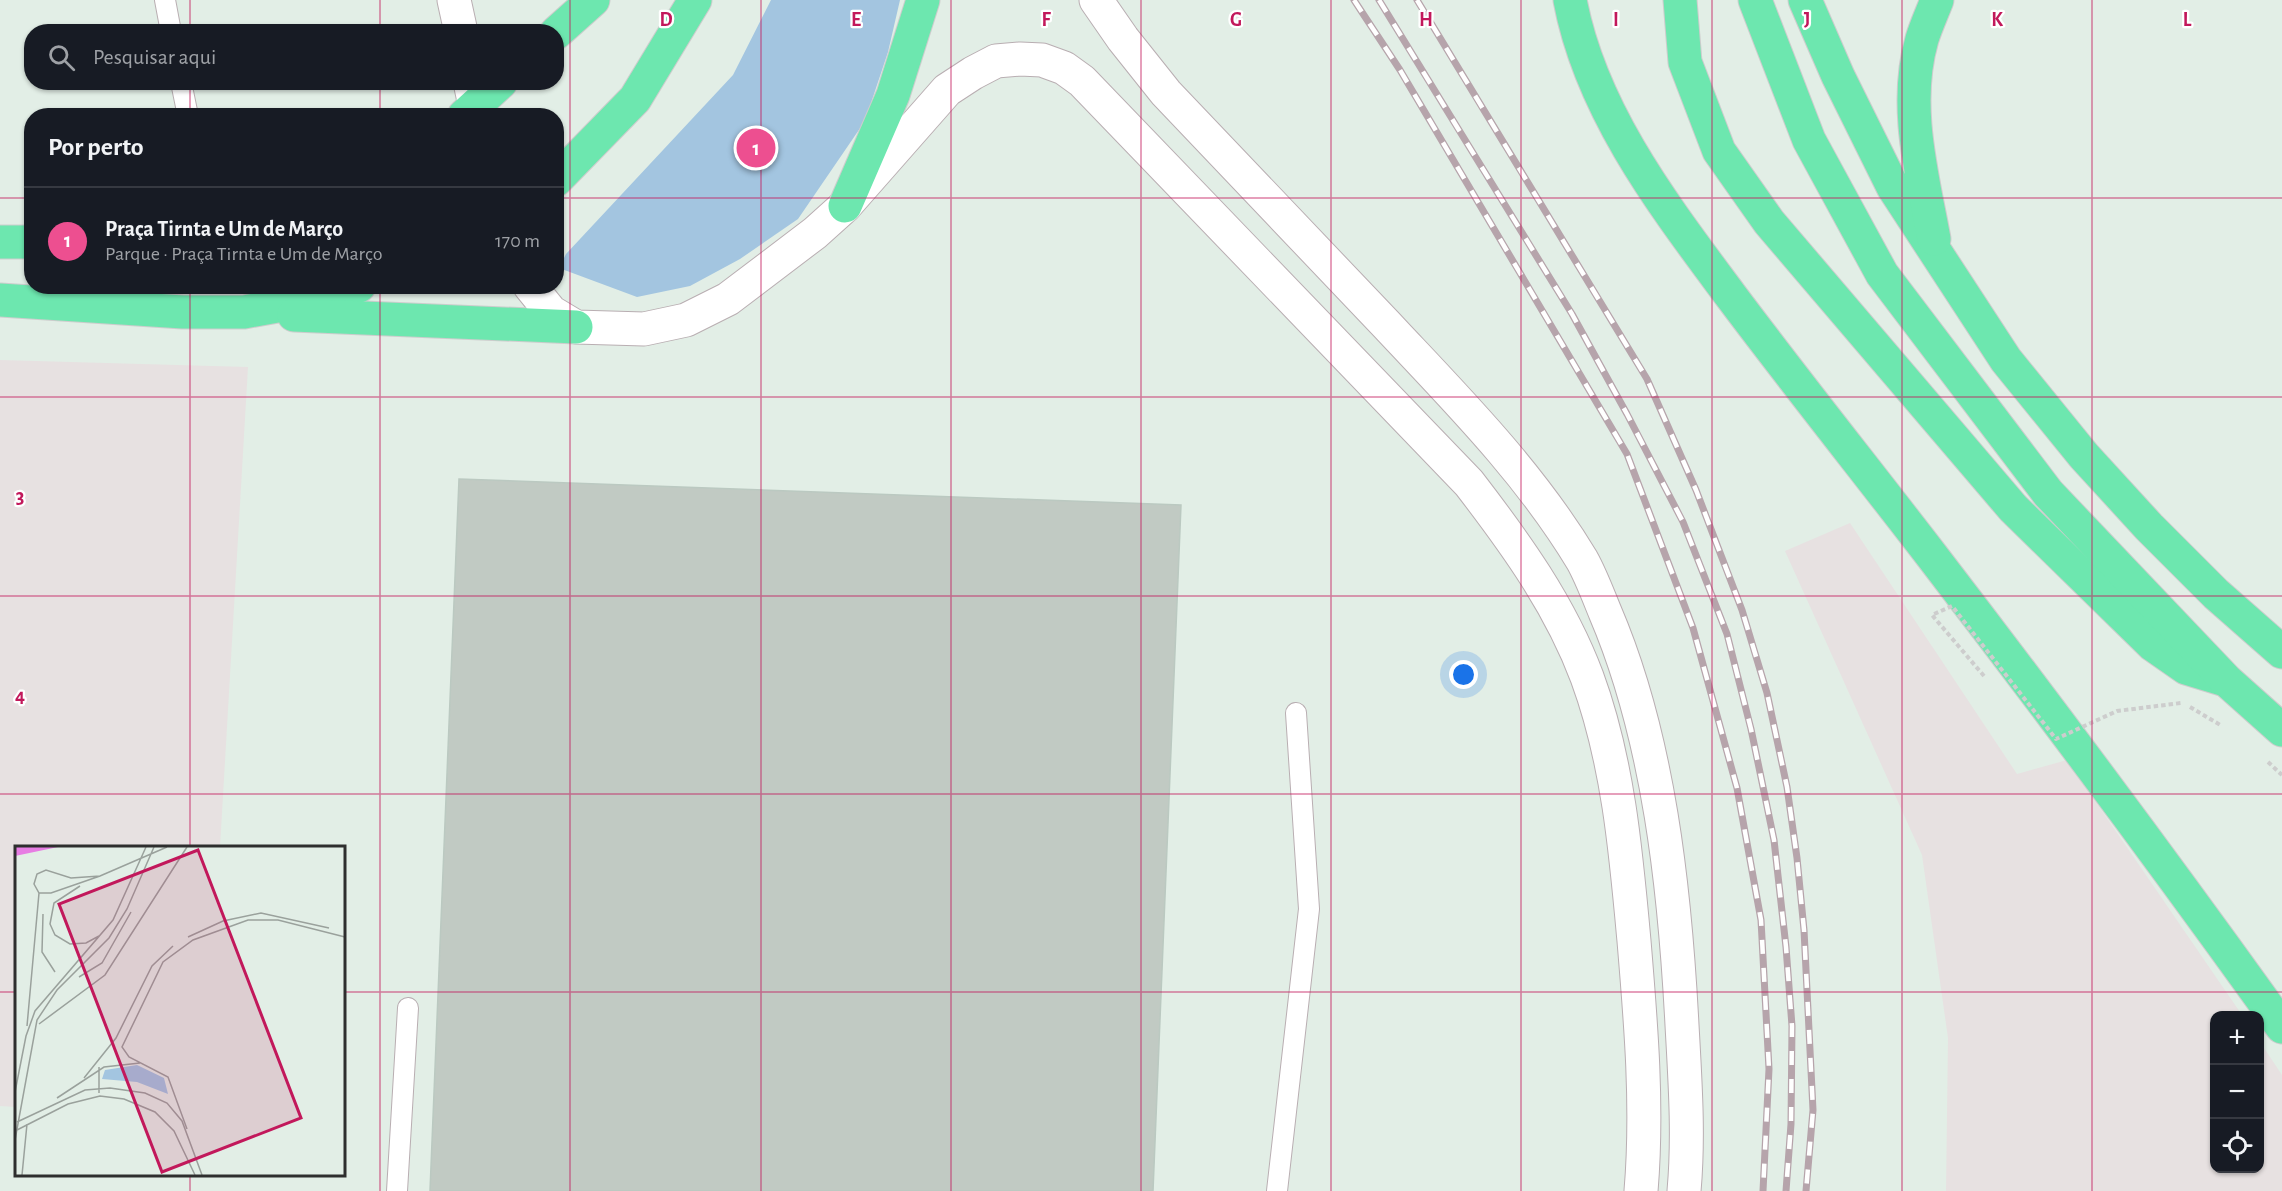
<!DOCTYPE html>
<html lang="pt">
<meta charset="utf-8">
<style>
:root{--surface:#171b24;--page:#242831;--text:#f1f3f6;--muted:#9ea1a6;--line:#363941;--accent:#ed4f90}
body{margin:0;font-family:"Alegreya Sans",sans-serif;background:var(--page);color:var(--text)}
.controls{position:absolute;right:18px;bottom:18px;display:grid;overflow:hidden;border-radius:12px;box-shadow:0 2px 4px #0004}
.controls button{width:54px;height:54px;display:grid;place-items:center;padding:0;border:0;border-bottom:2px solid var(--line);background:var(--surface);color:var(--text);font:30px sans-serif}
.you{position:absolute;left:1464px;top:675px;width:21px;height:21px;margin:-15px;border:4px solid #fff;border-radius:50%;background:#1a73e8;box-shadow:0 0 0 9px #1a73e833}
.badge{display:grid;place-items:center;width:39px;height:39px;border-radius:50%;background:var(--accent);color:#fff;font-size:20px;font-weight:700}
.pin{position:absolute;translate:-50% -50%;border:3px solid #fff;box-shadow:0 2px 6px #0006}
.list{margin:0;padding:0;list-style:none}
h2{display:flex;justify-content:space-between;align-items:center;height:78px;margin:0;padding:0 24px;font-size:26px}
h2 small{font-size:20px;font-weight:400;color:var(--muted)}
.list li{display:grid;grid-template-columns:39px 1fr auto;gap:18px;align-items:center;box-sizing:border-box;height:108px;padding:0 24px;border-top:2px solid var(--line)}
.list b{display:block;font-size:22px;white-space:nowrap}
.list p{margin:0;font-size:20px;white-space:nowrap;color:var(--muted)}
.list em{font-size:20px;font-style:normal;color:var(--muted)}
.icon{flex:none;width:33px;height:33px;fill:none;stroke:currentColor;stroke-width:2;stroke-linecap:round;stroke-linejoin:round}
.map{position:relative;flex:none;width:2282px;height:1191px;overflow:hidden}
.search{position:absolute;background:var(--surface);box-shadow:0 2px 4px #0004;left:24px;top:24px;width:540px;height:66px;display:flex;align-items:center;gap:15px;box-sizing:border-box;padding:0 21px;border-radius:24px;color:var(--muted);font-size:22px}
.panel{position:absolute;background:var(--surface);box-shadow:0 2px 4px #0004;left:24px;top:108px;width:540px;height:186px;border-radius:24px}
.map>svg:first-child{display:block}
</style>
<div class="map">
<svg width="2282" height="1191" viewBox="0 0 2282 1191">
<rect width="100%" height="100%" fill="#e2eee6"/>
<g fill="#e7e1e1">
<path d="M0,360L248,367L220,847L16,848V1107L0,1106Z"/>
<path d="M1850,523L2017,774L2067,760L2242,1015L2214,1016V1168H2260V1042L2282,1075V1191H1946L1948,1038L1922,855L1785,551Z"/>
</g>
<path fill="#a3c5e0" d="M771,0H900L888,52L865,121L798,219L740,259L690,286L637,297L559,268L566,254L733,75Z"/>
<path fill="#c1cac3" stroke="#bbc9c1" stroke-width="1.5" d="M459,479L1181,505L1153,1191H430Z"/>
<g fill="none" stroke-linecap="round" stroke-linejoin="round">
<g stroke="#b9aeb2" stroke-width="22">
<g id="service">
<path d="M165,0L171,32"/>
<path d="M181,82L188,116"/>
<path d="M397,1191L408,1008"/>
<path d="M1277,1191L1309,909L1296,713"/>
</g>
</g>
<g stroke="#b9aeb2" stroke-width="35">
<g id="minor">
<path d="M454,0L461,32"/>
<path d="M470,82L475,106"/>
</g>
</g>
<g stroke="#b9aeb2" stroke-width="35">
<g id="secondary">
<path d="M1096,0L1123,39L1166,93C1244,175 1322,256 1399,338C1465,408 1532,477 1582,560C1591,576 1598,595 1605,612C1659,738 1675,890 1682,1025C1685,1080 1689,1136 1684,1191"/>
<path d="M530,286L551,312L576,327L644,329L686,320L728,299L815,233L845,206L947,90L973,73L996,61L1020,59L1042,60L1064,68L1082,81L1469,483C1516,544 1560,605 1587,677C1618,761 1626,852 1634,941C1641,1024 1648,1108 1641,1191"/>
</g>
</g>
<g stroke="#cdcdcd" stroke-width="35">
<g id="primary">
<path d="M1570,0C1591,112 1665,207 1731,296C1797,384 1865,469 1932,556C2051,711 2168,868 2282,1027"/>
<path d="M1680,0L1685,62L1719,151L1769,222L2013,508L2153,645L2186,668L2222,679"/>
<path d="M1755,0L1809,140L1882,274L2048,493L2226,680L2282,730"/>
<path d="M1805,0L1838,76L1893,187L2006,360L2084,456L2149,527L2216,594L2282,652"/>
<path d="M556,33L593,0"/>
<path d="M464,116L501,82"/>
<path d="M556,180L635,99L695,0"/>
<path d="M845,206L893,95L923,0"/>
<path d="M1934,239C1922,174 1903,105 1922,39C1926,26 1932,13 1937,0"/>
<path d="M0,242H32"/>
<path d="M0,300L183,312H244L316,299L359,286"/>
<path d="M294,315L576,327"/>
</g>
</g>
<g stroke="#cdcdcd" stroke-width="4" stroke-dasharray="4.5 3" stroke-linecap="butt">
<path d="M2190,707L2222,726"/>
<path d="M2268,762L2282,775"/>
</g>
<use href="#service" stroke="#fff" stroke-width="20"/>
<use href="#minor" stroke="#fff" stroke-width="33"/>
<use href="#secondary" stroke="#fff" stroke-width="33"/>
<use href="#primary" stroke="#6de7af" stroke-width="33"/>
<g stroke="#b6a4ab" stroke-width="7">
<g id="rail">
<path d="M1354,0L1400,70L1627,454L1693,628L1737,788L1761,920L1769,1069L1763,1191"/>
<path d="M1379,0L1572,314L1627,414L1683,522L1727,634L1751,729L1774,840L1786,947L1792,1026L1791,1124L1786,1191"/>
<path d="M1417,0L1647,379L1696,490L1742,610L1767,693L1787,787L1797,858L1804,930L1813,1110L1806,1191"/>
</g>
</g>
<use href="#rail" stroke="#fff" stroke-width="4.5" stroke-dasharray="14" stroke-linecap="butt"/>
<path stroke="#cdcdcd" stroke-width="4" stroke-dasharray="4.5 3" stroke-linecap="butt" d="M1984,676L1932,615L1952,606L2056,739L2117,711L2181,703"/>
</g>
<path fill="none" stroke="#c2185b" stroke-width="1.5" stroke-opacity="0.55" d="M190,0V32M380,0V32M570,0V1191M761,0V1191M951,0V1191M1141,0V1191M1331,0V1191M1521,0V1191M1712,0V1191M1902,0V1191M2092,0V1191M190,82V116M380,82V116M0,198H32M556,198H2282M190,286V848M380,286V1191M0,397H2282M0,596H2282M0,794H2282M0,992H16M344,992H2282M190,1174V1191"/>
<g transform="translate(15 846)">
<rect width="330" height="330" fill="#e2eee6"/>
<path d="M122,219L149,232L153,248L122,236L87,233L90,224Z" fill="#a3c5e0"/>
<path d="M0,1H43L0,10Z" fill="#e77de3"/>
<path fill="none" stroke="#9aa19c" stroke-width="1.5" d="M85,30L56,32L31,24L22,28L19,38L24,47H36L85,30L152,1M65,40L39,57L35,78L40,89L55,98L71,97L84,90M28,68L27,106L40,126M173,91L208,75L246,67L314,82M64,131L87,117L116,66M24,178L90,129L172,1M12,180L24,47M84,221V247M69,232L101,192L137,120L158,100M0,246L11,190L20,165L98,74L131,1M42,252L89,221L125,217M2,276L70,244L95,242L130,247L152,257L167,275L187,329M172,283L153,231L114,211L107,201L148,116L178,94L233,74H263L330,91M0,285L53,258L85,250L109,253L140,266L159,285L180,329M0,294L22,174L42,144L94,92L112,63L139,1M7,329L12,278"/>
<path fill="#c2185b" fill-opacity="0.15" stroke="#c2185b" stroke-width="3" d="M183,4L286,272L147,326L44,58Z"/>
<rect width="330" height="330" fill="none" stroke="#2e2e2e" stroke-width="3"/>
</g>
<g font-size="20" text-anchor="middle" font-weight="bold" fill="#c2185b" stroke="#fff" stroke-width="4.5" stroke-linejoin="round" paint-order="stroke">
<text x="666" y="26">D</text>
<text x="856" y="26">E</text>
<text x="1046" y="26">F</text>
<text x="1236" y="26">G</text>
<text x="1426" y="26">H</text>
<text x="1616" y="26">I</text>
<text x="1807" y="26">J</text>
<text x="1997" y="26">K</text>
<text x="2187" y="26">L</text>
<text x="20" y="503">3</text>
<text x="20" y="702">4</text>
</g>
</svg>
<div class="controls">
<button>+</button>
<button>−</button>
<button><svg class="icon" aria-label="locate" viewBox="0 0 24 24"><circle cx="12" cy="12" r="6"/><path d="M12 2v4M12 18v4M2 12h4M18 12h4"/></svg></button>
</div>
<div class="you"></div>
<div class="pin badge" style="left:756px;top:148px">1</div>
<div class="search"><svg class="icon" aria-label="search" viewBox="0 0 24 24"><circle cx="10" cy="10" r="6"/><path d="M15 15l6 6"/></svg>Pesquisar aqui</div>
<section class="panel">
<h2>Por perto<small></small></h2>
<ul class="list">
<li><span class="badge">1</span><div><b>Praça Tirnta e Um de Março</b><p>Parque · Praça Tirnta e Um de Março</p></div><em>170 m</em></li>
</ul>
</section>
</div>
